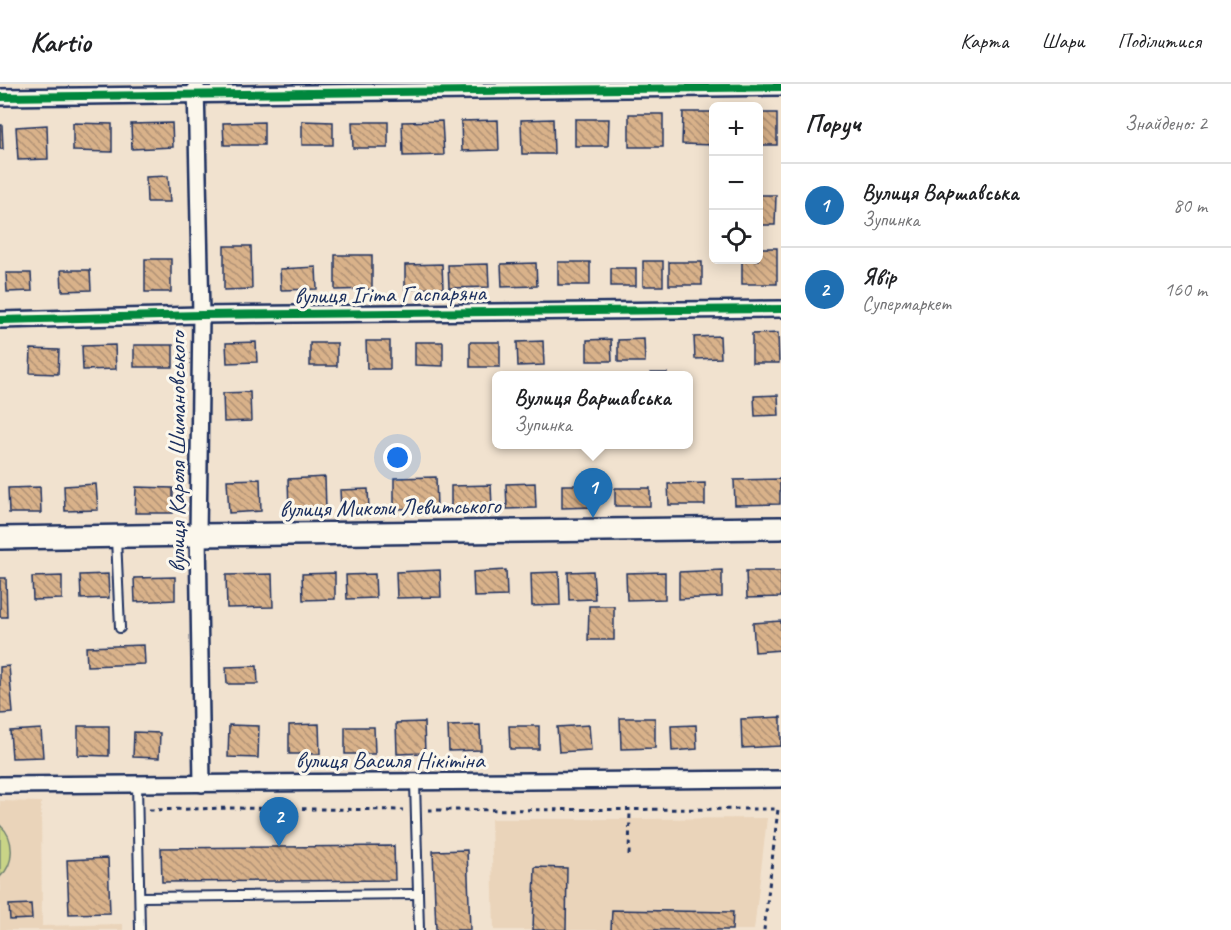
<!DOCTYPE html>
<html lang="uk">
<meta charset="utf-8">
<style>
:root{--surface:#fff;--page:#f2f2f2;--text:#202124;--muted:#757577;--line:#e0e0e0;--accent:#1f6fb2}
body{margin:0;font-family:Caveat,sans-serif;background:var(--page);color:var(--text)}
.controls{position:absolute;right:18px;top:18px;display:grid;overflow:hidden;border-radius:9px;box-shadow:0 3px 15px #0003}
.controls button{width:54px;height:54px;display:grid;place-items:center;padding:0;border:0;border-bottom:2px solid var(--line);background:var(--surface);color:var(--text);font:30px sans-serif}
.you{position:absolute;left:398px;top:374px;width:21px;height:21px;margin:-15px;border:4px solid #fff;border-radius:50%;background:#1a73e8;box-shadow:0 0 0 9px #1a73e833}
.badge{display:grid;place-items:center;width:39px;height:39px;border-radius:50%;background:var(--accent);color:#fff;font-size:20px;font-weight:700}
.pin{position:absolute;translate:-50% -50px;filter:drop-shadow(0 2px 3px #0008)}
.pin::after{content:'';position:absolute;top:32px;width:21px;height:18px;background:inherit;clip-path:polygon(0 0,100% 0,50% 100%)}
.popup{position:absolute;left:492px;top:287px;width:201px;height:78px;box-sizing:border-box;display:grid;place-content:center;border-radius:9px;background:var(--surface);filter:drop-shadow(0 2px 4px #0005);font-size:20px;white-space:nowrap;color:var(--muted)}
.popup b{font-size:22px;color:var(--text)}
.popup::after{content:'';position:absolute;left:50%;top:100%;margin-left:-12px;border:12px solid transparent;border-top-color:var(--surface)}
.list{margin:0;padding:0;list-style:none}
h2{display:flex;justify-content:space-between;align-items:center;height:78px;margin:0;padding:0 24px;font-size:26px}
h2 small{font-size:20px;font-weight:400;color:var(--muted)}
.list li{display:grid;grid-template-columns:39px 1fr auto;gap:18px;align-items:center;box-sizing:border-box;height:84px;padding:0 24px;border-top:2px solid var(--line)}
.list b{display:block;font-size:22px;white-space:nowrap}
.list p{margin:0;font-size:20px;white-space:nowrap;color:var(--muted)}
.list em{font-size:20px;font-style:normal;color:var(--muted)}
.icon{flex:none;width:33px;height:33px;fill:none;stroke:currentColor;stroke-width:2;stroke-linecap:round;stroke-linejoin:round}
.map{position:relative;flex:none;width:781px;height:846px;overflow:hidden}
header{display:flex;align-items:center;gap:36px;box-sizing:border-box;height:84px;padding:0 30px;background:var(--surface);border-bottom:2px solid var(--line)}
header strong{font-size:28px}
nav{display:flex;gap:33px;margin-inline-start:auto;font-size:21px}
main{display:flex}
aside{flex:1;background:var(--surface)}
.map>svg:first-child{display:block}
</style>
<header>
<strong>Kartio</strong>
<nav><a>Карта</a><a>Шари</a><a>Поділитися</a></nav>
</header>
<main>
<div class="map">
<svg width="781" height="846" viewBox="0 0 781 846">
<defs>
<pattern id="building-back-hatch" width="6" height="6" patternUnits="userSpaceOnUse" patternTransform="scale(1.5)"><rect width="6" height="6" fill="#d9b28a"/><path d="M-1 5l2 2M0 0l6 6M5-1l2 2" fill="none" stroke="#af9174"/></pattern>
</defs>
<rect width="100%" height="100%" fill="#f1e2cf"/>
<filter id="ink" filterUnits="userSpaceOnUse"><feTurbulence type="fractalNoise" baseFrequency=".0167" numOctaves="2"/><feDisplacementMap in="SourceGraphic" scale="12" xChannelSelector="R" yChannelSelector="G"/><feConvolveMatrix kernelMatrix="1 2 1 2 8 2 1 2 1" color-interpolation-filters="sRGB"/></filter>
<g filter="url(#ink)">
<g fill="#ead4ba">
<path d="M0,717L41,718L42,842L123,840V846H0Z"/>
<path d="M767,734L754,846H494L491,735H630Z"/>
</g>
<path fill="#c9d487" stroke="#728272" stroke-width="1.5" d="M0,741C15,754 15,780 0,793Z"/>
<g fill="url(#building-back-hatch)" stroke="#1b2f5e" stroke-width="1.5">
<path d="M683,28H714V61L682,60Z"/>
<rect x="758" y="29" width="19" height="32"/>
<rect x="629" y="30" width="34" height="33"/>
<path d="M553,35L554,70H522L521,36Z"/>
<path d="M575,35H609L608,62H575Z"/>
<path d="M498,36L499,66L462,67L461,37Z"/>
<path d="M302,37L333,38V61H302Z"/>
<path d="M442,37L444,71L403,72L402,38Z"/>
<path d="M264,38V61H224L223,39Z"/>
<path d="M352,38H388V64H353Z"/>
<path d="M73,39L112,40V68L73,67Z"/>
<path d="M172,39L173,63L132,65L131,40Z"/>
<path d="M0,41H2L3,65H0Z"/>
<path d="M47,41L48,75L18,76L16,43Z"/>
<path d="M168,92L170,118H147L146,93Z"/>
<path d="M758,111H776L775,141H758Z"/>
<path d="M224,162H251L252,205L224,206Z"/>
<path d="M758,164H777V200H742V176H758Z"/>
<path d="M335,171H372V205L335,206Z"/>
<rect x="145" y="175" width="26" height="33"/>
<rect x="643" y="177" width="20" height="25"/>
<rect x="558" y="178" width="32" height="23"/>
<rect x="669" y="178" width="33" height="23"/>
<path d="M536,179L537,202L502,203L501,180Z"/>
<path d="M442,180L443,204L405,205V181Z"/>
<path d="M488,180L489,203L449,204L448,181Z"/>
<path d="M316,183L317,205L281,206L280,185Z"/>
<rect x="611" y="184" width="25" height="18"/>
<path d="M61,186H90L91,206L62,207Z"/>
<path d="M6,189H31L32,207L7,208Z"/>
<path d="M778,249L779,279H752V250Z"/>
<path d="M720,252L721,274L695,275L694,253Z"/>
<path d="M611,255L612,277H587V256Z"/>
<path d="M644,255L645,278H618V256Z"/>
<path d="M366,257H390V285H367Z"/>
<path d="M543,257L544,281L518,282L517,258Z"/>
<path d="M256,258L257,278L227,279L226,259Z"/>
<path d="M415,258H443V282L415,281Z"/>
<rect x="470" y="258" width="30" height="25"/>
<rect x="310" y="259" width="27" height="23"/>
<path d="M115,261L116,285L83,286L82,262Z"/>
<rect x="134" y="261" width="39" height="22"/>
<path d="M31,265L59,266L58,290L30,289Z"/>
<rect x="651" y="289" width="16" height="3"/>
<path d="M250,308L251,337L224,338L223,309Z"/>
<path d="M778,311L779,331L755,332L754,312Z"/>
<path d="M325,393L326,426L289,427L288,395Z"/>
<path d="M436,393L437,424L394,425V394Z"/>
<path d="M260,395L261,427L229,429L227,396Z"/>
<path d="M780,395V420L735,421L734,396Z"/>
<path d="M535,399L536,424L507,425L506,400Z"/>
<path d="M705,399V421H669L668,400Z"/>
<path d="M96,400L98,426L65,427L64,402Z"/>
<path d="M491,401L492,423L451,424V402Z"/>
<path d="M562,401H594V423L562,424Z"/>
<path d="M40,403L41,429H9L8,404Z"/>
<path d="M136,403L173,404V429H135Z"/>
<rect x="615" y="404" width="35" height="18"/>
<path d="M368,405L369,425L341,426L340,406Z"/>
<path d="M440,486L441,513L397,514L396,488Z"/>
<path d="M506,486L507,512L474,513L473,488Z"/>
<path d="M722,486V513L679,515V488Z"/>
<path d="M593,487L595,515L569,516L568,488Z"/>
<path d="M746,487H781V513L747,514Z"/>
<path d="M559,488L560,521L532,522L531,489Z"/>
<path d="M665,488V515L627,516L626,489Z"/>
<path d="M335,489V515L303,516L302,490Z"/>
<path d="M108,490L109,514L81,515L80,491Z"/>
<path d="M272,490L273,523L227,524L226,491Z"/>
<path d="M375,490L376,514L347,515L346,491Z"/>
<path d="M62,492V515L33,516L32,493Z"/>
<path d="M175,493V516L135,518L134,494Z"/>
<path d="M0,494H6L7,533H0Z"/>
<path d="M589,522H614V556H588Z"/>
<path d="M781,537V566L755,568L753,539Z"/>
<path d="M144,561L145,580L87,582L86,563Z"/>
<path d="M9,582L13,629L0,630V583Z"/>
<path d="M257,582L258,600H227L226,583Z"/>
<path d="M781,633V662L742,664L741,635Z"/>
<path d="M620,634H655V664L621,665Z"/>
<path d="M424,638L425,669L397,670L396,639Z"/>
<path d="M319,640L320,670H289V641Z"/>
<path d="M229,641L259,642L258,674L228,673Z"/>
<path d="M480,641L481,666L449,667L448,642Z"/>
<path d="M589,641L591,666L559,668L557,643Z"/>
<path d="M696,641L697,665L672,667L671,642Z"/>
<path d="M78,642H109V672L78,671Z"/>
<path d="M509,642H539V665H510Z"/>
<path d="M345,643H374L375,670H345Z"/>
<path d="M41,645L43,673L12,674L10,647Z"/>
<path d="M134,648L160,649L159,674L133,673Z"/>
<path d="M394,762L395,796L162,798L161,764Z"/>
<path d="M467,766L470,846H436L433,767Z"/>
<path d="M108,774L110,829L69,830L67,776Z"/>
<path d="M535,783L567,784L566,846H533Z"/>
<path d="M31,820L32,835L10,836L9,821Z"/>
<path d="M612,826L733,828L732,846H611Z"/>
</g>
<g fill="none" stroke-linecap="round" stroke-linejoin="round">
<g stroke="#1b2f5e" stroke-width="12">
<g id="service">
<path d="M116,454L120,544"/>
<path d="M415,698L419,846"/>
<path d="M137,700L140,846"/>
<path d="M140,813L418,810"/>
</g>
</g>
<g stroke="#1b2f5e" stroke-width="20">
<g id="minor">
<path d="M196,1L201,231L198,451L202,700"/>
<path d="M0,13L781,3"/>
<path d="M0,236L201,231L781,225"/>
<path d="M0,701L781,695"/>
</g>
</g>
<g stroke="#1b2f5e" stroke-width="26">
<path id="secondary" d="M0,454L198,451L781,444"/>
</g>
<g stroke="#1b2f5e" stroke-width="3" stroke-dasharray="4.5 4.5" stroke-linecap="butt">
<path d="M149,726L232,724L403,726"/>
<path d="M428,726L778,725L764,846"/>
<path d="M629,771L630,727"/>
</g>
<use href="#service" stroke="#fbf7ec" stroke-width="8"/>
<use href="#minor" stroke="#fbf7ec" stroke-width="15"/>
<use href="#secondary" stroke="#fbf7ec" stroke-width="21"/>
<g stroke="#fbf7ec" stroke-width="11">
<g id="cycleway">
<path d="M0,13L781,3"/>
<path d="M0,236L201,231L781,225"/>
</g>
</g>
<use href="#cycleway" stroke="#00873e" stroke-width="8"/>
</g>
</g>
<g text-anchor="middle" stroke-width="6" stroke-linejoin="round" paint-order="stroke">
<g font-size="24" fill="#1b2f5e" stroke="#fbf7ec">
<text transform="translate(390 210) rotate(-1)" y="8">вулиця Ігіта Гаспаряна</text>
<text transform="translate(177 368) rotate(-90)" y="8">вулиця Кароля Шимановського</text>
<text transform="translate(390 423) rotate(-1)" y="8">вулиця Миколи Левитського</text>
<text x="390" y="684">вулиця Василя Нікітіна</text>
</g>
</g>
</svg>
<div class="controls">
<button>+</button>
<button>−</button>
<button><svg class="icon" aria-label="locate" viewBox="0 0 24 24"><circle cx="12" cy="12" r="6"/><path d="M12 2v4M12 18v4M2 12h4M18 12h4"/></svg></button>
</div>
<div class="you"></div>
<div class="pin badge" style="left:593px;top:434px">1</div>
<div class="popup"><b>Вулиця Варшавська</b>Зупинка</div>
<div class="pin badge" style="left:279px;top:763px">2</div>
</div>
<aside>
<h2>Поруч<small>Знайдено: 2</small></h2>
<ul class="list">
<li><span class="badge">1</span><div><b>Вулиця Варшавська</b><p>Зупинка</p></div><em>80 m</em></li>
<li><span class="badge">2</span><div><b>Явір</b><p>Супермаркет</p></div><em>160 m</em></li>
</ul>
</aside>
</main>
